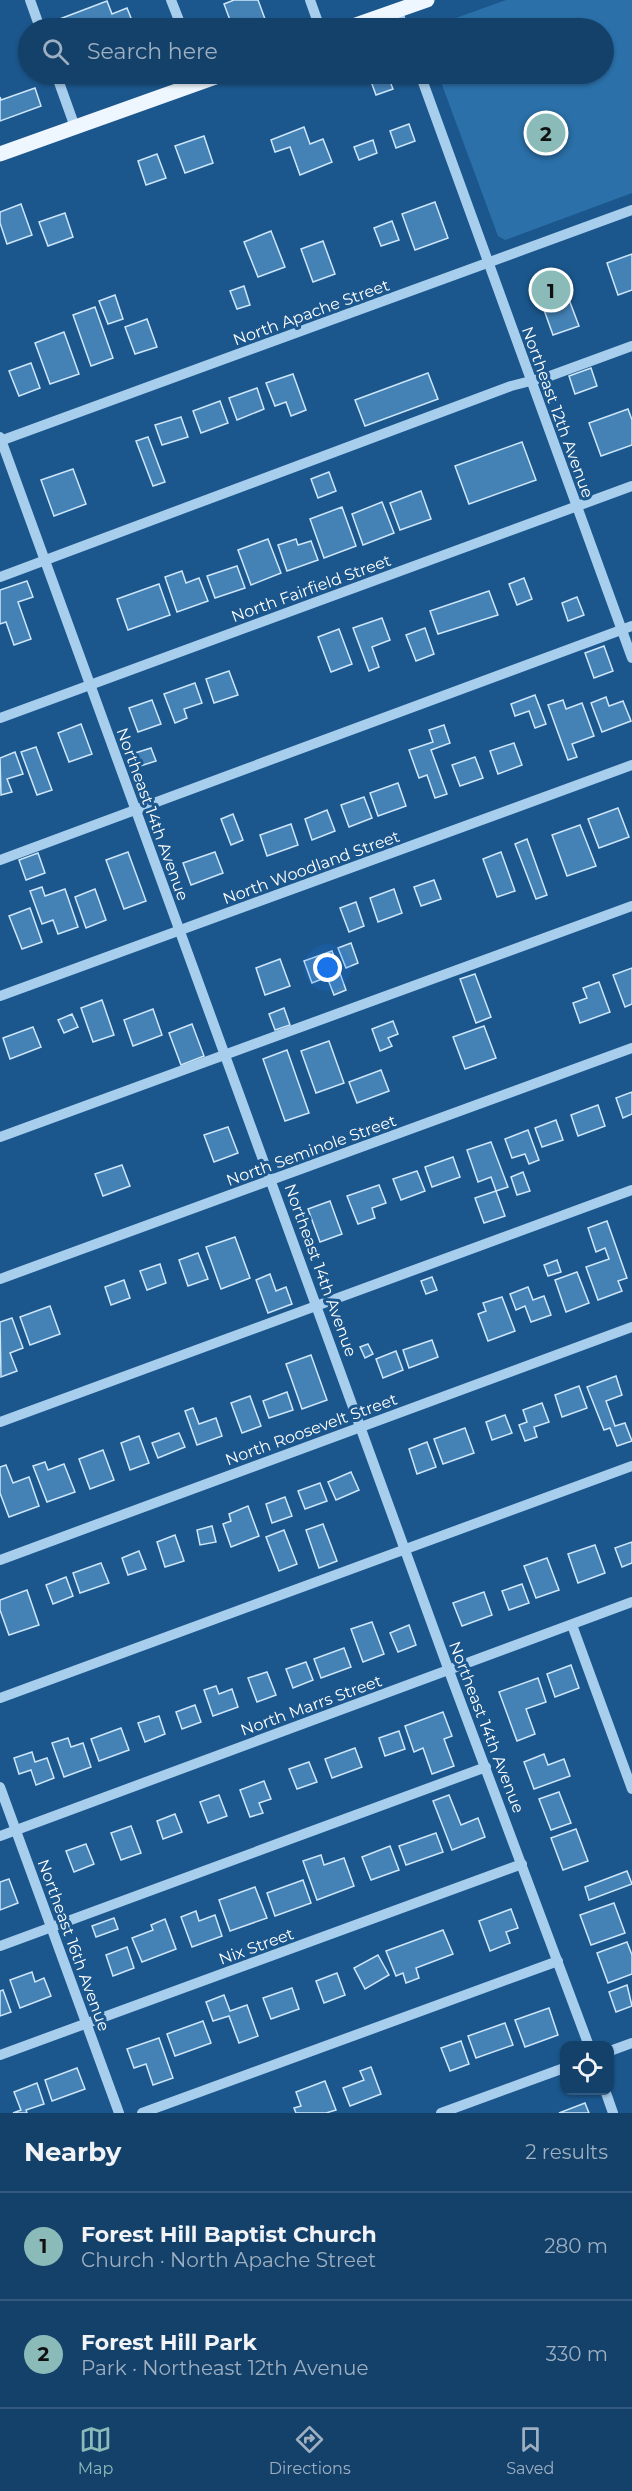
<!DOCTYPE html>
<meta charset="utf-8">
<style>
:root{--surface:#14416a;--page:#214c72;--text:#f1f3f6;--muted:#9dafc1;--line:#335a7e;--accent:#8bbbb9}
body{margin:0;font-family:Montserrat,sans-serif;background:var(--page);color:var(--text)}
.controls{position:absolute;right:18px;bottom:18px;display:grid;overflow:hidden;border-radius:12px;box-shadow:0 2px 4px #0004}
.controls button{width:54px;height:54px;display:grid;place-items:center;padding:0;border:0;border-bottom:2px solid var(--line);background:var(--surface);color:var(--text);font:30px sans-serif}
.you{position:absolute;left:328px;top:968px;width:21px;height:21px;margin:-15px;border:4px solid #fff;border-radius:50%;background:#1a73e8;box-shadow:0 0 0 9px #1a73e833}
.badge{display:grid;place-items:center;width:39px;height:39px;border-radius:50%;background:var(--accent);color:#111;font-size:20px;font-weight:700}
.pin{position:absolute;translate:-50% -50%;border:3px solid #fff;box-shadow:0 2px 6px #0006}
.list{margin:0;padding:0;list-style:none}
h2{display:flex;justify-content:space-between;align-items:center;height:78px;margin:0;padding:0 24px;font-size:26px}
h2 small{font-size:20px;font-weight:400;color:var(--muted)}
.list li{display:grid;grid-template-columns:39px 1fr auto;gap:18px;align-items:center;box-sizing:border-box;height:108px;padding:0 24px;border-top:2px solid var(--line)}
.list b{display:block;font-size:22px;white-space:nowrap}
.list p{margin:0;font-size:20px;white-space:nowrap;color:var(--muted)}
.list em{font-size:20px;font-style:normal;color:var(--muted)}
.icon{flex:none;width:33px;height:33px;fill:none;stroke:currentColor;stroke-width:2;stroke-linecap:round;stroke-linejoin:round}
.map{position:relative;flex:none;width:632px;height:2113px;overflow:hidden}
.search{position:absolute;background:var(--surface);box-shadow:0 2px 4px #0004;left:18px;right:18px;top:18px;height:66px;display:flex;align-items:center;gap:15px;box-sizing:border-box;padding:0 21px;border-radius:33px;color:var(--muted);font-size:22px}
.sheet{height:294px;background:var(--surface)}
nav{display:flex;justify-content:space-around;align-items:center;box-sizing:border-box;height:84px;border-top:2px solid var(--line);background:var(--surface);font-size:16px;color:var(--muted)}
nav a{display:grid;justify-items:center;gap:3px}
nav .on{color:var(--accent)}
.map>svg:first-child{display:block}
</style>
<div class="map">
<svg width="632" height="2113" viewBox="0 0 632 2113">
<rect width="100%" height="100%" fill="#1b578d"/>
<path fill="#2b70a9" d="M506,0H632V193L505,240L498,236L438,74H604V28H428Z"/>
<g fill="#4481b5" stroke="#cde6fa" stroke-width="1.5">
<path d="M234,0H258L265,19L240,28H233L224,4Z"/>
<path d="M107,1L112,14L127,8L135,28H60L57,20Z"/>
<path d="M376,74H387L393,89L376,95L369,76Z"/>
<path d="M35,88L41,106L0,121V97L1,100Z"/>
<path d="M409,124L415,141L396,148L390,131Z"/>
<path d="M304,127L310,144L323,139L332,162L300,175L290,147L275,152L271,140Z"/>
<path d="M204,136L213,163L185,173L175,146Z"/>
<path d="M373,140L377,153L359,160L354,147Z"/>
<path d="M157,154L166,178L146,185L138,161Z"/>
<path d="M435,202L448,238L415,250L402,214Z"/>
<path d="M21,204L32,235L7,244L0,223V212Z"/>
<path d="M65,213L73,237L48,246L39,222Z"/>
<path d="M392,221L399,240L381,246L374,228Z"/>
<path d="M271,231L285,267L258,277L244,242Z"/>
<path d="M323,241L335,274L313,282L301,249Z"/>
<path d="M632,254V290L618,295L607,263Z"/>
<path d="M559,273L579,326L553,335L534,282Z"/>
<path d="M244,286L250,305L237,309L230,291Z"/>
<path d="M115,295L123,319L108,324L99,301Z"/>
<path d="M95,307L113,358L91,366L73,315Z"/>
<path d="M147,319L157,347L135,354L125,327Z"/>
<path d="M64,332L79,374L50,384L35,343Z"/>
<path d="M31,363L40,388L19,396L9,371Z"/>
<path d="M591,368L597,386L575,394L569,376Z"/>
<path d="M428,373L438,399L365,426L355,400Z"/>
<path d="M293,374L306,410L291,416L286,402L275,406L266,383Z"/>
<path d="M257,388L264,409L237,420L229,398Z"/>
<path d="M220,401L228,423L201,433L193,411Z"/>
<path d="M628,409L632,420V445L601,456L589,423Z"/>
<path d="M181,417L188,437L162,445L155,425Z"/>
<path d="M148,437L165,482L153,486L136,441Z"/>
<path d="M522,442L536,480L469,504L455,466Z"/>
<path d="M73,469L86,504L54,516L41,480Z"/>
<path d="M329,472L336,491L318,498L311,479Z"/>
<path d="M421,491L431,519L400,530L390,503Z"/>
<path d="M382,502L394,533L363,545L352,514Z"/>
<path d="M342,507L356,546L324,558L310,519Z"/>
<path d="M268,539L281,573L251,585L238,550Z"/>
<path d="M296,539L298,545L311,541L318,560L287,571L278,545Z"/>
<path d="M237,566L245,588L215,598L207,576Z"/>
<path d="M182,571L186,583L199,578L208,601L177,612L165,577Z"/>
<path d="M524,578L532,599L517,605L509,584Z"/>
<path d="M27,581L33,597L18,602L31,639L14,645L6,622L0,624V590Z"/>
<path d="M159,584L170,615L128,630L117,599Z"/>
<path d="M489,591L498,615L438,634L430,611Z"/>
<path d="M577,597L584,615L568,621L562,603Z"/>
<path d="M382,618L390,640L372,647L379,667L369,671L353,628Z"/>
<path d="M425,628L434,654L416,661L406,635Z"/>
<path d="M339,629L352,664L331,672L318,637Z"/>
<path d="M604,646L613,671L594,678L585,653Z"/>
<path d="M229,671L238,695L214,703L206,679Z"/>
<path d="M195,683L202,703L184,709L187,718L175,723L164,694Z"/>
<path d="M535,695L546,724L535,728L529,711L515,716L511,704Z"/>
<path d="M606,697L609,706L623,701L631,721L602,732L591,703Z"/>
<path d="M152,700L161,724L138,732L129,708Z"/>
<path d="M563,700L566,709L582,703L594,736L572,744L577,757L568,760L548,705Z"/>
<path d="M81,724L92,754L69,762L58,733Z"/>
<path d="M444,725L450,743L431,750L447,794L435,798L427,775L419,778L409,750L433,742L429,730Z"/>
<path d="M514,743L522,765L498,774L490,751Z"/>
<path d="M36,747L52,790L37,795L21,752Z"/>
<path d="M151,748L156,761L140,766L135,753Z"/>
<path d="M15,752L23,774L7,779L12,792L1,795L0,758Z"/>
<path d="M475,757L483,778L460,786L452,765Z"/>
<path d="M398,783L406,806L378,816L370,793Z"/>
<path d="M364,797L372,818L349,827L341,805Z"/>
<path d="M618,808L629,837L599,848L588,819Z"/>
<path d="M327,810L335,831L312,840L305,819Z"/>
<path d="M233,814L243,840L231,845L221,819Z"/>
<path d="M291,824L298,845L267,856L260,835Z"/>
<path d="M580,825L596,866L567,876L552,835Z"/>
<path d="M527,839L547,895L536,899L515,844Z"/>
<path d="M128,852L146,901L124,909L106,860Z"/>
<path d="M215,852L223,873L191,885L183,863Z"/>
<path d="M501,852L515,891L497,897L483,859Z"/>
<path d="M38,853L45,873L26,880L19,860Z"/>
<path d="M434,880L441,899L421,906L414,887Z"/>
<path d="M42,887L45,896L65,889L78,927L58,934L53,920L42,924L30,891Z"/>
<path d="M95,889L106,920L86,928L75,897Z"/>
<path d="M394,889L402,913L378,922L370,898Z"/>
<path d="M356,902L364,926L349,932L340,908Z"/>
<path d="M30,908L42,942L22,949L9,916Z"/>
<path d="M351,943L358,963L346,968L338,948Z"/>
<path d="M332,951L346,990L334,995L327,977L312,983L304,961Z"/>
<path d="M280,959L290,986L265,995L256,968Z"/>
<path d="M632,968V1004L625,1007L613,975Z"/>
<path d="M475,974L491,1017L476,1023L460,979Z"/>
<path d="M599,982L610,1012L580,1023L573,1003L587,998L583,988Z"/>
<path d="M102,1000L114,1035L93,1042L81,1008Z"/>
<path d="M284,1008L290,1025L275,1030L269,1014Z"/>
<path d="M153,1009L162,1035L133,1046L124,1020Z"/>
<path d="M72,1014L78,1027L64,1033L58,1020Z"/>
<path d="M393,1021L398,1034L388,1038L392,1046L380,1051L372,1029Z"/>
<path d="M192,1024L204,1056L181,1065L169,1033Z"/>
<path d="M484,1026L496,1058L465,1069L453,1037Z"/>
<path d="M33,1027L41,1047L10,1059L3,1038Z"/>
<path d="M329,1041L344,1083L316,1093L301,1051Z"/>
<path d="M287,1050L309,1113L285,1121L263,1059Z"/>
<path d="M381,1070L389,1091L357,1103L349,1082Z"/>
<path d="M632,1092V1114L623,1118L616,1098Z"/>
<path d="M598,1105L605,1126L578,1136L571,1115Z"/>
<path d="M556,1120L563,1140L542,1147L535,1128Z"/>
<path d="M228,1127L238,1153L214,1162L204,1135Z"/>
<path d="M528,1130L539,1160L529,1164L525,1154L512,1158L505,1139Z"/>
<path d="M491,1142L508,1187L496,1191L491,1177L478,1182L467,1150Z"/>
<path d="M453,1157L460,1177L432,1187L425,1167Z"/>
<path d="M122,1165L130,1186L103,1196L95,1174Z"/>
<path d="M417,1171L425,1191L401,1200L393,1179Z"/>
<path d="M523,1172L530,1191L517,1195L511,1177Z"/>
<path d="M379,1185L386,1203L372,1208L375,1218L358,1224L347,1196Z"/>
<path d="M496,1191L505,1216L484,1223L475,1198Z"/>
<path d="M330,1201L342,1234L320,1242L308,1209Z"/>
<path d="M607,1221L627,1278L618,1281L622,1291L598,1300L586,1267L609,1259L605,1248L596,1252L588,1228Z"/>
<path d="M235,1237L250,1278L221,1289L206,1247Z"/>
<path d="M198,1253L208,1279L188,1286L179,1260Z"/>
<path d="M557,1260L561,1272L548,1276L544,1265Z"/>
<path d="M160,1264L166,1283L147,1290L140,1271Z"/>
<path d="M577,1272L589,1303L566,1312L555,1280Z"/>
<path d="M270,1274L276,1291L286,1287L292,1304L268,1313L256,1280Z"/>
<path d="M432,1277L437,1290L426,1294L421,1281Z"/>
<path d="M124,1280L130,1298L111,1305L105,1287Z"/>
<path d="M528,1287L533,1300L544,1296L551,1315L531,1322L525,1306L516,1310L510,1294Z"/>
<path d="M502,1297L515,1331L488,1341L478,1314L486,1311L483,1303Z"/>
<path d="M50,1306L60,1334L30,1345L20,1317Z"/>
<path d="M12,1318L23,1348L10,1353L17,1371L1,1377L0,1322Z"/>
<path d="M432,1340L438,1357L409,1368L403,1350Z"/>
<path d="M368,1344L373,1354L365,1358L360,1347Z"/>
<path d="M396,1351L403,1370L383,1378L376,1359Z"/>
<path d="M311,1355L327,1400L302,1409L286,1364Z"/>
<path d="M616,1376L622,1395L606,1401L615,1426L625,1423L632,1441L617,1446L610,1428L604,1430L587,1387Z"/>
<path d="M579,1386L587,1408L562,1417L555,1395Z"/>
<path d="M287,1392L293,1410L269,1418L263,1401Z"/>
<path d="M250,1396L261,1426L242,1433L231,1403Z"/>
<path d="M542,1403L549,1422L534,1427L537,1437L525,1441L519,1425L527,1422L523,1410Z"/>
<path d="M193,1408L199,1424L216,1418L222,1436L197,1445L185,1411Z"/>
<path d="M505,1415L512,1433L492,1440L486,1422Z"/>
<path d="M465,1428L474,1453L443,1464L434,1439Z"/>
<path d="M179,1433L185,1447L158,1458L152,1443Z"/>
<path d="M139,1436L149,1463L130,1470L121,1443Z"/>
<path d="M427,1442L436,1467L417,1474L409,1449Z"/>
<path d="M103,1450L114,1480L90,1489L79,1459Z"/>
<path d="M45,1462L48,1470L64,1464L75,1492L47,1502L33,1466Z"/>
<path d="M6,1465L13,1483L29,1477L39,1506L9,1517L0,1493V1467Z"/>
<path d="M351,1472L359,1490L336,1500L328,1482Z"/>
<path d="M320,1483L327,1501L305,1509L298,1491Z"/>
<path d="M285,1497L292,1516L272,1523L266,1504Z"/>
<path d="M248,1506L259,1536L231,1547L223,1524L231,1521L229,1514Z"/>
<path d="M323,1524L337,1561L319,1568L306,1530Z"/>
<path d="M212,1526L216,1542L200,1545L197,1530Z"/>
<path d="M284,1530L297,1564L279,1571L266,1537Z"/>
<path d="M175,1535L184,1561L165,1567L157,1542Z"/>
<path d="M632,1542V1563L622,1567L615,1548Z"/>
<path d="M595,1545L605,1573L578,1583L568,1554Z"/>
<path d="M139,1551L146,1569L128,1575L122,1558Z"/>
<path d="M547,1558L559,1590L536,1598L524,1566Z"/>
<path d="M101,1563L109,1583L80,1593L73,1573Z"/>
<path d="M66,1577L73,1596L53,1604L46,1585Z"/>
<path d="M522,1584L529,1603L509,1610L502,1591Z"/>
<path d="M27,1590L39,1625L9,1635L0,1610V1600Z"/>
<path d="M484,1592L492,1615L462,1626L453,1603Z"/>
<path d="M372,1622L384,1654L363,1662L351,1629Z"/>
<path d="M409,1625L416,1645L398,1652L390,1633Z"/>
<path d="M344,1648L351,1667L321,1678L314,1659Z"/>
<path d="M306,1662L313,1680L293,1688L286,1669Z"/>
<path d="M571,1665L579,1688L555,1697L547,1674Z"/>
<path d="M267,1672L276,1695L257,1702L248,1678Z"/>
<path d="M538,1678L546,1702L526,1709L535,1734L517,1741L499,1692Z"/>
<path d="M216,1686L219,1694L232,1689L238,1707L213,1716L204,1690Z"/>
<path d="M195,1705L201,1722L182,1729L176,1712Z"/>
<path d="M443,1712L452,1736L444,1739L454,1766L432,1774L423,1748L414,1752L405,1726Z"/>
<path d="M159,1716L165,1734L145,1742L138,1723Z"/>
<path d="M121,1728L129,1750L99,1761L91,1739Z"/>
<path d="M399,1731L405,1749L385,1756L379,1738Z"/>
<path d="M68,1738L71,1747L83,1743L91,1767L64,1777L52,1743Z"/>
<path d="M355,1748L362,1767L332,1778L325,1759Z"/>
<path d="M32,1752L35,1762L47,1758L54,1778L36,1785L31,1770L19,1774L14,1758Z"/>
<path d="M544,1754L548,1765L564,1759L570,1776L534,1789L524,1762Z"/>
<path d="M309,1762L317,1782L297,1789L289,1769Z"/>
<path d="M264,1781L271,1799L259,1803L263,1813L250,1817L240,1790Z"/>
<path d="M559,1792L571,1823L551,1830L539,1799Z"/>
<path d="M219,1795L227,1816L208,1823L200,1802Z"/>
<path d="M449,1795L461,1825L478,1818L485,1837L452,1850L433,1801Z"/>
<path d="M175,1814L182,1832L163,1839L157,1821Z"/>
<path d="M131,1826L141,1853L121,1860L111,1833Z"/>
<path d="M576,1829L588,1861L563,1870L551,1838Z"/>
<path d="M436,1833L443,1852L406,1865L399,1846Z"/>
<path d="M86,1844L94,1864L74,1872L66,1851Z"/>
<path d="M390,1846L399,1870L371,1880L362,1857Z"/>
<path d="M321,1855L324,1865L344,1858L354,1886L317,1900L303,1861Z"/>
<path d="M627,1871L632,1884L589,1900L585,1887Z"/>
<path d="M9,1879L18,1903L0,1910V1882Z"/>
<path d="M303,1880L311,1903L275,1916L267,1893Z"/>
<path d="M255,1887L267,1918L230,1931L219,1900Z"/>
<path d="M614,1903L625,1933L591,1945L580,1915Z"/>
<path d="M511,1909L518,1928L506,1932L510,1943L490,1951L479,1921Z"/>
<path d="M196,1911L199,1921L215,1915L222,1936L192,1947L181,1917Z"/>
<path d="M114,1918L118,1929L96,1937L92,1926Z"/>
<path d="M165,1919L176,1949L142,1962L132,1938L153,1930L151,1925Z"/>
<path d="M443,1930L453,1954L416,1968L419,1978L406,1983L403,1973L396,1976L386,1951Z"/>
<path d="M627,1942L632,1955V1974L608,1983L597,1953Z"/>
<path d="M127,1947L134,1968L113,1976L106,1955Z"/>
<path d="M378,1955L389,1975L365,1989L354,1968Z"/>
<path d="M32,1972L35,1982L44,1978L51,1996L20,2008L10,1980Z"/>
<path d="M337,1973L345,1995L324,2003L316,1981Z"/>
<path d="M627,1985L632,2006L616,2012L609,1992Z"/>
<path d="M292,1988L299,2009L271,2019L263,1998Z"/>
<path d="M3,1990L11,2012L0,2016V1991Z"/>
<path d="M224,1995L230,2011L247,2005L258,2036L239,2043L229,2016L213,2021L206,2002Z"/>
<path d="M549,2008L558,2035L525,2047L515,2020Z"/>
<path d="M203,2021L211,2043L175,2056L167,2034Z"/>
<path d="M505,2023L513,2045L476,2058L468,2036Z"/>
<path d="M159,2038L173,2078L153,2085L146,2064L134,2068L127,2049Z"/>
<path d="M461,2041L469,2064L450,2071L441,2048Z"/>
<path d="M371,2067L381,2094L350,2106L343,2088L364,2080L360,2071Z"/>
<path d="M77,2068L85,2089L52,2101L45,2080Z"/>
<path d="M325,2081L336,2110L326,2113H296L294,2108L301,2106L296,2092Z"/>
<path d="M37,2083L44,2104L26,2110L27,2113H13L21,2110L14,2092Z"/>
<path d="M585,2103L589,2113H559Z"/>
</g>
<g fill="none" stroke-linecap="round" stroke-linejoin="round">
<g stroke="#a8ceed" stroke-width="10">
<path d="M30,0L40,28"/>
<path d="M171,0L182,28"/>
<path d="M310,0L320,28"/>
<path d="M397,10L404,28"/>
<path d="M56,74L75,127"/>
<path d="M420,74L632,658"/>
<path d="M0,437L449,1671L589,2046"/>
<path d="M0,441L632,210"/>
<path d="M0,577L511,386L550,376L632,346"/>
<path d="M0,718L632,486"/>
<path d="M0,860L632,626"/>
<path d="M0,996L632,765"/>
<path d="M0,1137L632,906"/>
<path d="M0,1279L632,1048"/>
<path d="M0,1422L632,1190"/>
<path d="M0,1560L632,1327"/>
<path d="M572,1625L632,1789"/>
<path d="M0,1698L632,1466"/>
<path d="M0,1787L119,2113"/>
<path d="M0,1836L632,1602"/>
<path d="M0,1946L486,1767"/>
<path d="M610,2051L632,2043"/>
<path d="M0,2055L522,1864"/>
<path d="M605,2090L613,2113"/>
<path d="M142,2113L558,1961"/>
<path d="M441,2113L564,2068"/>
</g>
<g stroke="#eef6ff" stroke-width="15">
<path d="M347,28L427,0"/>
<path d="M0,154L224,74"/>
</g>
</g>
<g text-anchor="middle" stroke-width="6" stroke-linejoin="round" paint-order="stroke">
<g font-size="16" fill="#fff" stroke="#1b578d">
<text transform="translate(311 312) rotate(-20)" y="6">North Apache Street</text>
<text transform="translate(558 412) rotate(70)" y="6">Northeast 12th Avenue</text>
<text transform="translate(311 588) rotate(-20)" y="6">North Fairfield Street</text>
<text transform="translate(153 814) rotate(70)" y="6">Northeast 14th Avenue</text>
<text transform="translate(311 867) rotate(-20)" y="6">North Woodland Street</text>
<text transform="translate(311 1150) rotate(-20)" y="6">North Seminole Street</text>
<text transform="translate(321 1270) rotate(70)" y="6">Northeast 14th Avenue</text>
<text transform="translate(311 1429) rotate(-20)" y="6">North Roosevelt Street</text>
<text transform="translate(311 1705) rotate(-20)" y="6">North Marrs Street</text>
<text transform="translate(487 1727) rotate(69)" y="6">Northeast 14th Avenue</text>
<text transform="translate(74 1945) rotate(70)" y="6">Northeast 16th Avenue</text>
<text transform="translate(256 1946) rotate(-20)" y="6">Nix Street</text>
</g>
</g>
</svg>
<div class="controls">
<button><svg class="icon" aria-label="locate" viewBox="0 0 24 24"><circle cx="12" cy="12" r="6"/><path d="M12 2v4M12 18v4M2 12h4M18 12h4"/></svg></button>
</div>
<div class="you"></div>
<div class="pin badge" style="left:551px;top:290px">1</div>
<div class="pin badge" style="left:546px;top:133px">2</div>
<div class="search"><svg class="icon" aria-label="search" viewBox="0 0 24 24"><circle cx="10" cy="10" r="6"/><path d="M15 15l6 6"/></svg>Search here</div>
</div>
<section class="sheet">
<h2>Nearby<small>2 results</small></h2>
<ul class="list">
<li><span class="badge">1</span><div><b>Forest Hill Baptist Church</b><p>Church · North Apache Street</p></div><em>280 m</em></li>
<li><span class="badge">2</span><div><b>Forest Hill Park</b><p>Park · Northeast 12th Avenue</p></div><em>330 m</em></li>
</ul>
</section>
<nav>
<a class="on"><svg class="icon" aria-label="map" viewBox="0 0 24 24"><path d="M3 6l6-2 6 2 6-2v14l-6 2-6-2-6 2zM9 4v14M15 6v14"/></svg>Map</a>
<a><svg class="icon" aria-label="directions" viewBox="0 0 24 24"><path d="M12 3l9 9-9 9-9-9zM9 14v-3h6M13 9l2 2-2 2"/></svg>Directions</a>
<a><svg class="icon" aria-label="saved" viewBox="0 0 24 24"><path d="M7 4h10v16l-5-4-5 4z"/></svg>Saved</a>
</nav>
